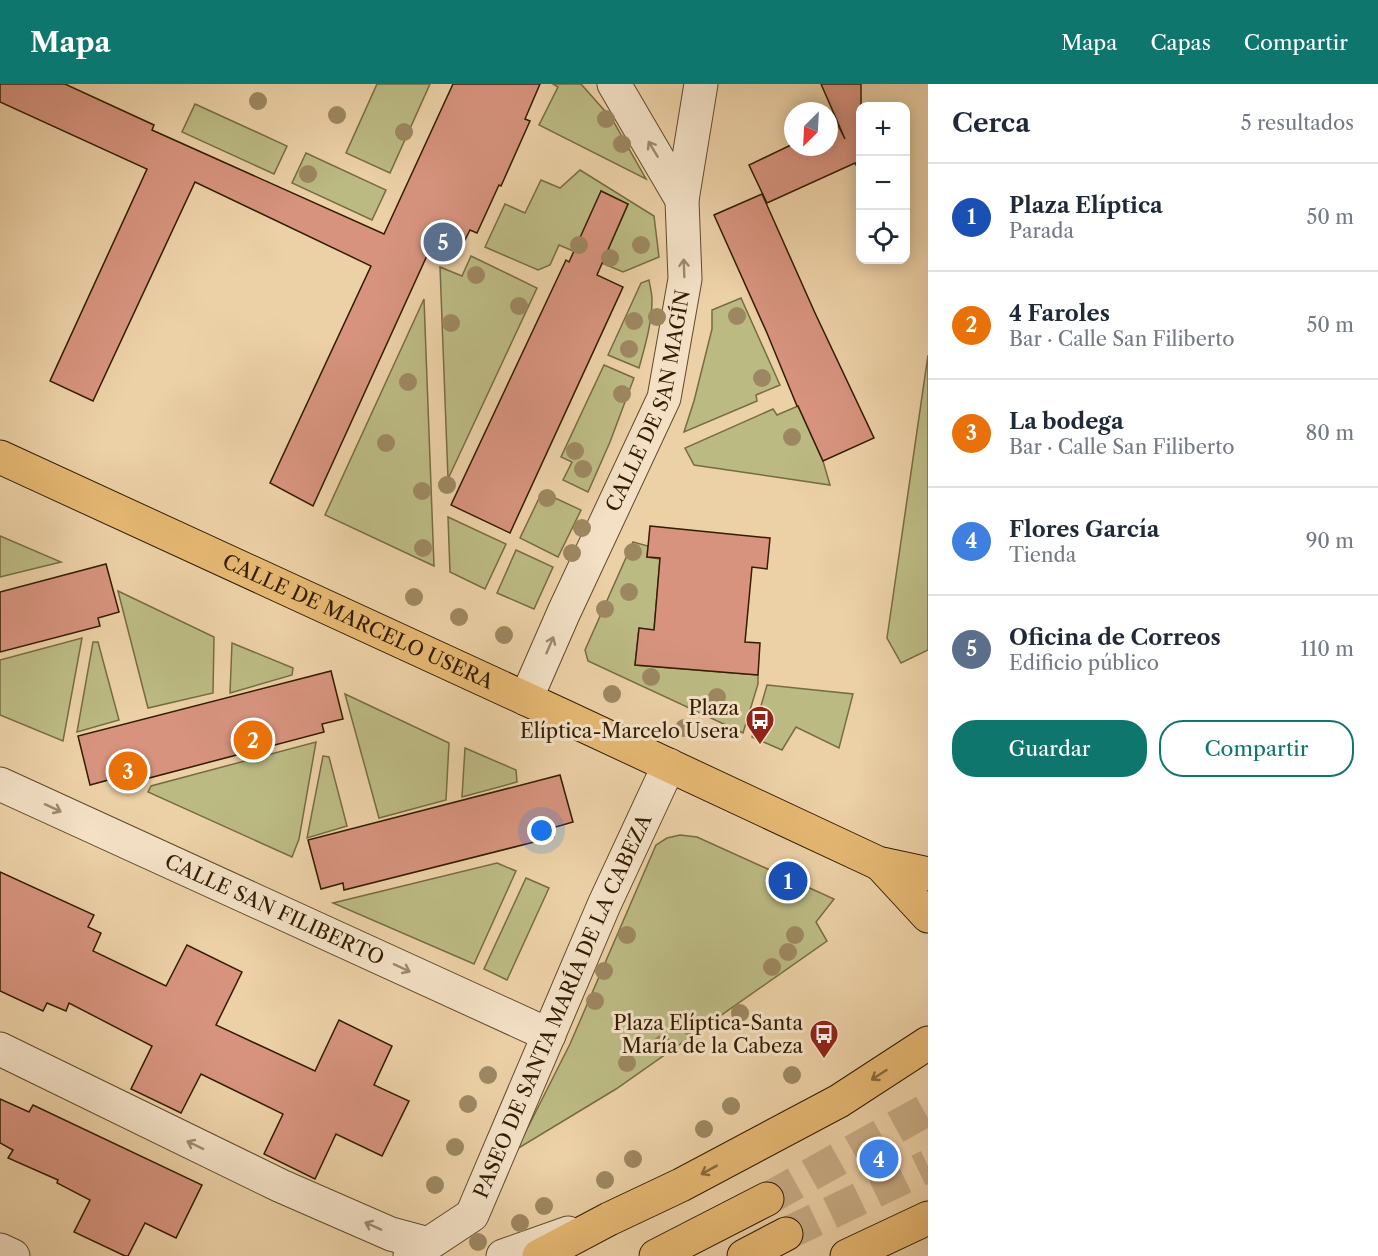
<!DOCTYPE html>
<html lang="es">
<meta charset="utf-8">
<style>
:root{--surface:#fff;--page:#f6f6f7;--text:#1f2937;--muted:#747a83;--line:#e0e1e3;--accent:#0f766e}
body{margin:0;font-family:"Libre Caslon Text",serif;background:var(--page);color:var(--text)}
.controls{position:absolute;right:18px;top:18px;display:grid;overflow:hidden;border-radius:12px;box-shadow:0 3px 15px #0003}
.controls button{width:54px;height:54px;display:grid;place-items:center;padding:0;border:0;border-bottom:2px solid var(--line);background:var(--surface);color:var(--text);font:30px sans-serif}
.compass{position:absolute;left:784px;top:18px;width:54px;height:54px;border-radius:50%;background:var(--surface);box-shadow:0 3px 15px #0003;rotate:204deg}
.you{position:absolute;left:542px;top:747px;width:21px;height:21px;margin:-15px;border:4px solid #fff;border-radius:50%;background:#1a73e8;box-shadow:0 0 0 9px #1a73e833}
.badge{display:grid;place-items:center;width:39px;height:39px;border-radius:50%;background:var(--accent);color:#fff;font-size:20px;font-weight:700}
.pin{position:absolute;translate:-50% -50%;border:3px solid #fff;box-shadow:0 2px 6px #0006}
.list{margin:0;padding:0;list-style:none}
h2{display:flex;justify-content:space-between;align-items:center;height:78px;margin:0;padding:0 24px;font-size:26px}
h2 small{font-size:20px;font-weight:400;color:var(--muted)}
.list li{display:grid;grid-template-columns:39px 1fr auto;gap:18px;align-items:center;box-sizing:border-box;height:108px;padding:0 24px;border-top:2px solid var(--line)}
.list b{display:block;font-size:22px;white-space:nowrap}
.list p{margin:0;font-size:20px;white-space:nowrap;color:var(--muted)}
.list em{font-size:20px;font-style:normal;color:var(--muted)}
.actions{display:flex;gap:12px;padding:18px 24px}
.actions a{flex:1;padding:14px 0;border:2px solid var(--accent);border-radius:24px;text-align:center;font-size:21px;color:var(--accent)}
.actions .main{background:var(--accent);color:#fff}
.icon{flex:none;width:33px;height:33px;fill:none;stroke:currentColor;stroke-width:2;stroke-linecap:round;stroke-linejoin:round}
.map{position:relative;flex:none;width:928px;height:1172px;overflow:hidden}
header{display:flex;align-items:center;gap:36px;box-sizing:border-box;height:84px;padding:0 30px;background:var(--accent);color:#fff}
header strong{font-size:28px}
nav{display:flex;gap:33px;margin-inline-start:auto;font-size:21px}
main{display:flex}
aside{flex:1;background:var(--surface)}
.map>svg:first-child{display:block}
</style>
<header>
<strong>Mapa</strong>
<nav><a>Mapa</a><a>Capas</a><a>Compartir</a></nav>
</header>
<main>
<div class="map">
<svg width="928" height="1172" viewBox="0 0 928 1172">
<rect width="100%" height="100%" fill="#ecd0a6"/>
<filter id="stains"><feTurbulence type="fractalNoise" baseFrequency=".00333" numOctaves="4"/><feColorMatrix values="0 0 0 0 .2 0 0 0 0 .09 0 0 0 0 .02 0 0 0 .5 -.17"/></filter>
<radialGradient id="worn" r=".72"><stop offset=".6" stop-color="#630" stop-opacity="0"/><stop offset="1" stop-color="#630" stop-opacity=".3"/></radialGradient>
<g fill="#bcba83" stroke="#786b42" stroke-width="1.5" fill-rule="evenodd">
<path d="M377,0H430L390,89L346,69Z"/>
<path d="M553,0H581L612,35L646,95L539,41L558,3Z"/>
<path d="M195,20L287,62L274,90L182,48Z"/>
<path d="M306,69L386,106L372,136L292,99Z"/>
<path d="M580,86L654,132L659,173L623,188L559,161L550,181L538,186L485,163L505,120L525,129L541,96L560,104ZM601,107L628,120L612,156Z"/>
<path d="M471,172L537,204L448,395L440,183L462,192Z"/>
<path d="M649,196C650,203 652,209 652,216C652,239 645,262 639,284L608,271L641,199Z"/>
<path d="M741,214L780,301L756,311L757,317L684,348L694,317L712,245V226Z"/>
<path d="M424,215L434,482L325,431Z"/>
<path d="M928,271V566L901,579L887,554Z"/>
<path d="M604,281L634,294L610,358L588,408L563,396L572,378L561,373Z"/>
<path d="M798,322L823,377L830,401L694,381L685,364L773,325L777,331Z"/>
<path d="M542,408L581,426L558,473L520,454Z"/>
<path d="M448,433L506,460L485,505L450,488Z"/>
<path d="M0,452L61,478L0,493Z"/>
<path d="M633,458L648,462L647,473L660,475L654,546L639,544L635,581L758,591V600L743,649L588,577L585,566Z"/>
<path d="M516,466L553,483L534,525L497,509Z"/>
<path d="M118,507L214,553L213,609L148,624Z"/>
<path d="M82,554L63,657L0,631V576Z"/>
<path d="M93,558H98L119,636L77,648Z"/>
<path d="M232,559L293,584L292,591L230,609Z"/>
<path d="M767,601L853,610L839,664L796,643L782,666L752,653Z"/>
<path d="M345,610L449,659L446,716L379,734Z"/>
<path d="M316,658L299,755L292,773L148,708L151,702Z"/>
<path d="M465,664L516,686L517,698L462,713Z"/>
<path d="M323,672L329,673L347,742L307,754Z"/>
<path d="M680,751L697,753L834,815L816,838L827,857L616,1005L517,1065L570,960L656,761L667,754Z"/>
<path d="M497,779L516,787L474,880L333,819Z"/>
<path d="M526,794L549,804L507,896L484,885Z"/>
</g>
<g fill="#d7937e" stroke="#331c01" stroke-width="1.5">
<path d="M0,0H65L154,41L152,46L384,150L453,0H540L525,35L530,37L501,102L499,101L477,149L470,146L455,176L430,165L313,422L270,399L371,182L195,98L93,317L50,297L147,85L0,18Z"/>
<path d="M821,0H861V90L855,79L767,119L749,81L793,60V63H829V43L837,39L845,55Z"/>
<path d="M601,107L628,120L597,191L623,203L510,449L451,421L566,176L569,178Z"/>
<path d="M762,110L815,229L874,354L823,377L798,322H797L767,249L714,131Z"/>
<path d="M650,442L770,454L767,485L752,483L745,558L760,559L758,591L635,581L639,544L654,546L660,474L647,473Z"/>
<path d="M106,480L119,528L98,534L100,542L0,568V508Z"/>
<path d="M331,587L343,635L322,640L324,648L115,703L112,695L90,701L78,652Z"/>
<path d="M560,691L573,738L552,744L554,753L344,806L343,799L321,805L308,756Z"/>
<path d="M0,788L94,831L88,843L101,849L93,867L166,902L187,861L242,888L216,941L315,987L339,936L392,962L374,1001L409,1017L382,1072L336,1050L315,1095L264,1070L283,1030L201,990L181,1029L131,1005L152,962L69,919L66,927L47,919L43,927L0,907Z"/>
<path d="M0,1015L29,1028L33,1021L202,1101L176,1154L145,1139L128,1172H125L74,1148L90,1116L57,1099L58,1096L8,1074L13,1066L0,1059Z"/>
</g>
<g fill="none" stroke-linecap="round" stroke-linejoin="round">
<g stroke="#c7ac85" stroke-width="33" stroke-dasharray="33 16" stroke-linecap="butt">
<path d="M767,1115L928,1025"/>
<path d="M786,1150L928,1082"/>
</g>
<g stroke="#61492a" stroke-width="35">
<g id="minor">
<path d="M614,0L682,116"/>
<path id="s1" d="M526,615L564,528L664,314L685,195L682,116L701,0"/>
<path id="s2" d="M0,700L549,951"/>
<path d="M0,965L281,1102L391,1150L428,1160"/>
<path d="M0,1166L13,1172"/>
<path id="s3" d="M410,1172L472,1131L604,821L669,681"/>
<path d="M503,1172L568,1149"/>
</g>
</g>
<g stroke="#331c01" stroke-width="35">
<g id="major">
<path id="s4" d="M0,373L559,630L878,779L928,790"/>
<path d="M880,780L928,832"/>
</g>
</g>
<g stroke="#331c01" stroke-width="35">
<g id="highway">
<path d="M539,1172L609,1135L681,1101L839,1017L928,959"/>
<path d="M656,1172L767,1115"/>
<path d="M744,1172L786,1150"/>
<path d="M847,1172L928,1134"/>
</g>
</g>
<use href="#minor" stroke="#f3e0c5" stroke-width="33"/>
<use href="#major" stroke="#e6b873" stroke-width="33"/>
<use href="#highway" stroke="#e6b873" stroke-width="33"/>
</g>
<g fill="#9d8761">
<circle cx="258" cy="17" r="9"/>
<circle cx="337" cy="31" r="9"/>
<circle cx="606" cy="35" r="9"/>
<circle cx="404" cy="48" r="9"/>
<circle cx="622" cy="60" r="9"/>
<circle cx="308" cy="90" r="9"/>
<circle cx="579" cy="161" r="9"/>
<circle cx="641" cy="161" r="9"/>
<circle cx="610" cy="174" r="9"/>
<circle cx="476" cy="191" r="9"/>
<circle cx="519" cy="222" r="9"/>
<circle cx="737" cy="232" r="9"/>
<circle cx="657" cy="233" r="9"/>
<circle cx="634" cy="237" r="9"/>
<circle cx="451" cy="239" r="9"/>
<circle cx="629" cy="265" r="9"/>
<circle cx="762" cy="294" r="9"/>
<circle cx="408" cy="298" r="9"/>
<circle cx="622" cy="310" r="9"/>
<circle cx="792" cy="353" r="9"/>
<circle cx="386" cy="359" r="9"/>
<circle cx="575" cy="367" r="9"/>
<circle cx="583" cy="385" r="9"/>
<circle cx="447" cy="401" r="9"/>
<circle cx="422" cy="407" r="9"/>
<circle cx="547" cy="414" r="9"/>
<circle cx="582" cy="444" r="9"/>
<circle cx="423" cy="464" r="9"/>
<circle cx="633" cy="468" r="9"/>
<circle cx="572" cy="469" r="9"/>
<circle cx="629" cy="508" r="9"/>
<circle cx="414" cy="513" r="9"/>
<circle cx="605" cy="525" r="9"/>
<circle cx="459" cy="533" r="9"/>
<circle cx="504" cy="551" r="9"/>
<circle cx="651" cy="593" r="9"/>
<circle cx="612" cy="610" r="9"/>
<circle cx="717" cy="613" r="9"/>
<circle cx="684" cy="644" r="9"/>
<circle cx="627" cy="851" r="9"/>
<circle cx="795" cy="851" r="9"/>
<circle cx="788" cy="868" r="9"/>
<circle cx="772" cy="883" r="9"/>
<circle cx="604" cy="887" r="9"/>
<circle cx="595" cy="917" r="9"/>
<circle cx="740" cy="929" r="9"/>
<circle cx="691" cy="943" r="9"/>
<circle cx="662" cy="960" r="9"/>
<circle cx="627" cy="979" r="9"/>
<circle cx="488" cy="991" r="9"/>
<circle cx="792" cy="991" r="9"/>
<circle cx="468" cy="1020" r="9"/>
<circle cx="731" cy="1022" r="9"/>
<circle cx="704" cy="1045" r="9"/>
<circle cx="455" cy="1063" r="9"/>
<circle cx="633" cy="1075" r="9"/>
<circle cx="605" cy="1096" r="9"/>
<circle cx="435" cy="1101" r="9"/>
<circle cx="544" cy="1122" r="9"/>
<circle cx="520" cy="1139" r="9"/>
<circle cx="478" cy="1158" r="9"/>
</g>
<defs><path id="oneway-shaft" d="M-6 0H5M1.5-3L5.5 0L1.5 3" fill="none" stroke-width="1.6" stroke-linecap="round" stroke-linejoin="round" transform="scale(1.5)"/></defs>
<g stroke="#9d886d">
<use href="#oneway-shaft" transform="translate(653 65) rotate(-121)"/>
<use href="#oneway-shaft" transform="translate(684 184) rotate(-92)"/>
<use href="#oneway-shaft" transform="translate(550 561) rotate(-67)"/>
<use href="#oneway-shaft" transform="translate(53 724) rotate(25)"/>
<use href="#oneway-shaft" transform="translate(402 884) rotate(25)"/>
<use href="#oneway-shaft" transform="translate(195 1061) rotate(-154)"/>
<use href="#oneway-shaft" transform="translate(373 1142) rotate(-156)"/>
</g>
<g stroke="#8c6a3a">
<use href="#oneway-shaft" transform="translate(879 991) rotate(147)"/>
<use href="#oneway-shaft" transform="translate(709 1086) rotate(151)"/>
</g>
<defs>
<g id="bus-pin" transform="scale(1.5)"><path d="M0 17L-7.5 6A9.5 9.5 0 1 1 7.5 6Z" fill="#8f2418" stroke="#f3e0c5"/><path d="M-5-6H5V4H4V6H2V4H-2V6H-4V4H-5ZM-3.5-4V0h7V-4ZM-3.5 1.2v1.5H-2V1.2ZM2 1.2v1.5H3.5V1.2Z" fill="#fff"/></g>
</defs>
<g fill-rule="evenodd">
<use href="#bus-pin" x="760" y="636"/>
<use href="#bus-pin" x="824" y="950"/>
</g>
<g text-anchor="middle" stroke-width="6" stroke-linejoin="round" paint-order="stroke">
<g font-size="20" fill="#331c01" stroke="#f3e0c5">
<text dy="7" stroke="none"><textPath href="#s1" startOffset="324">CALLE DE SAN MAGÍN</textPath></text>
<text dy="7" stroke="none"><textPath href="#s4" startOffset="394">CALLE DE MARCELO USERA</textPath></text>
<text dy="7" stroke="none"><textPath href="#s2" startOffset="302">CALLE SAN FILIBERTO</textPath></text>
<text dy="7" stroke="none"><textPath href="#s3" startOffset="302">PASEO DE SANTA MARÍA DE LA CABEZA</textPath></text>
</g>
<g font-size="20" fill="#331c01" stroke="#f3e0c5" text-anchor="end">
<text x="739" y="631">Plaza<tspan x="739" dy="23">Elíptica-Marcelo Usera</tspan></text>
<text x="803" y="946">Plaza Elíptica-Santa<tspan x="803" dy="23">María de la Cabeza</tspan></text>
</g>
</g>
<rect width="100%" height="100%" filter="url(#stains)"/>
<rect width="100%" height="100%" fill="url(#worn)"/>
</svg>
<div class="controls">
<button>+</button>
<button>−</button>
<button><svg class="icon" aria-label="locate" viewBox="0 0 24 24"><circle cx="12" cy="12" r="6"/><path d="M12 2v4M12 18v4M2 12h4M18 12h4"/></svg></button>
</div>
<svg class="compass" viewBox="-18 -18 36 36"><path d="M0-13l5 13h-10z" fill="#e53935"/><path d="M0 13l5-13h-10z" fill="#747a83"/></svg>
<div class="you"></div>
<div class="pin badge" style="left:788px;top:797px;background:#1a4fb4">1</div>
<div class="pin badge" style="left:253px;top:656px;background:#e8710a">2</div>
<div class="pin badge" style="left:128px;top:687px;background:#e8710a">3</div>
<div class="pin badge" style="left:879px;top:1075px;background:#3f7fe0">4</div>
<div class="pin badge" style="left:443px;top:158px;background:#5c6f8a">5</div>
</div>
<aside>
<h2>Cerca<small>5 resultados</small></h2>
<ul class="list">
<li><span class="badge" style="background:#1a4fb4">1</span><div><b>Plaza Elíptica</b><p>Parada</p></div><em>50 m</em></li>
<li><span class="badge" style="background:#e8710a">2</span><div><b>4 Faroles</b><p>Bar · Calle San Filiberto</p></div><em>50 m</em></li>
<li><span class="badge" style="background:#e8710a">3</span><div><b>La bodega</b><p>Bar · Calle San Filiberto</p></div><em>80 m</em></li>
<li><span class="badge" style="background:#3f7fe0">4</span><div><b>Flores García</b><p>Tienda</p></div><em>90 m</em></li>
<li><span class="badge" style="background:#5c6f8a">5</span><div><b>Oficina de Correos</b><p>Edificio público</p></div><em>110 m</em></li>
</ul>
<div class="actions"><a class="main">Guardar</a><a>Compartir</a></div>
</aside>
</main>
